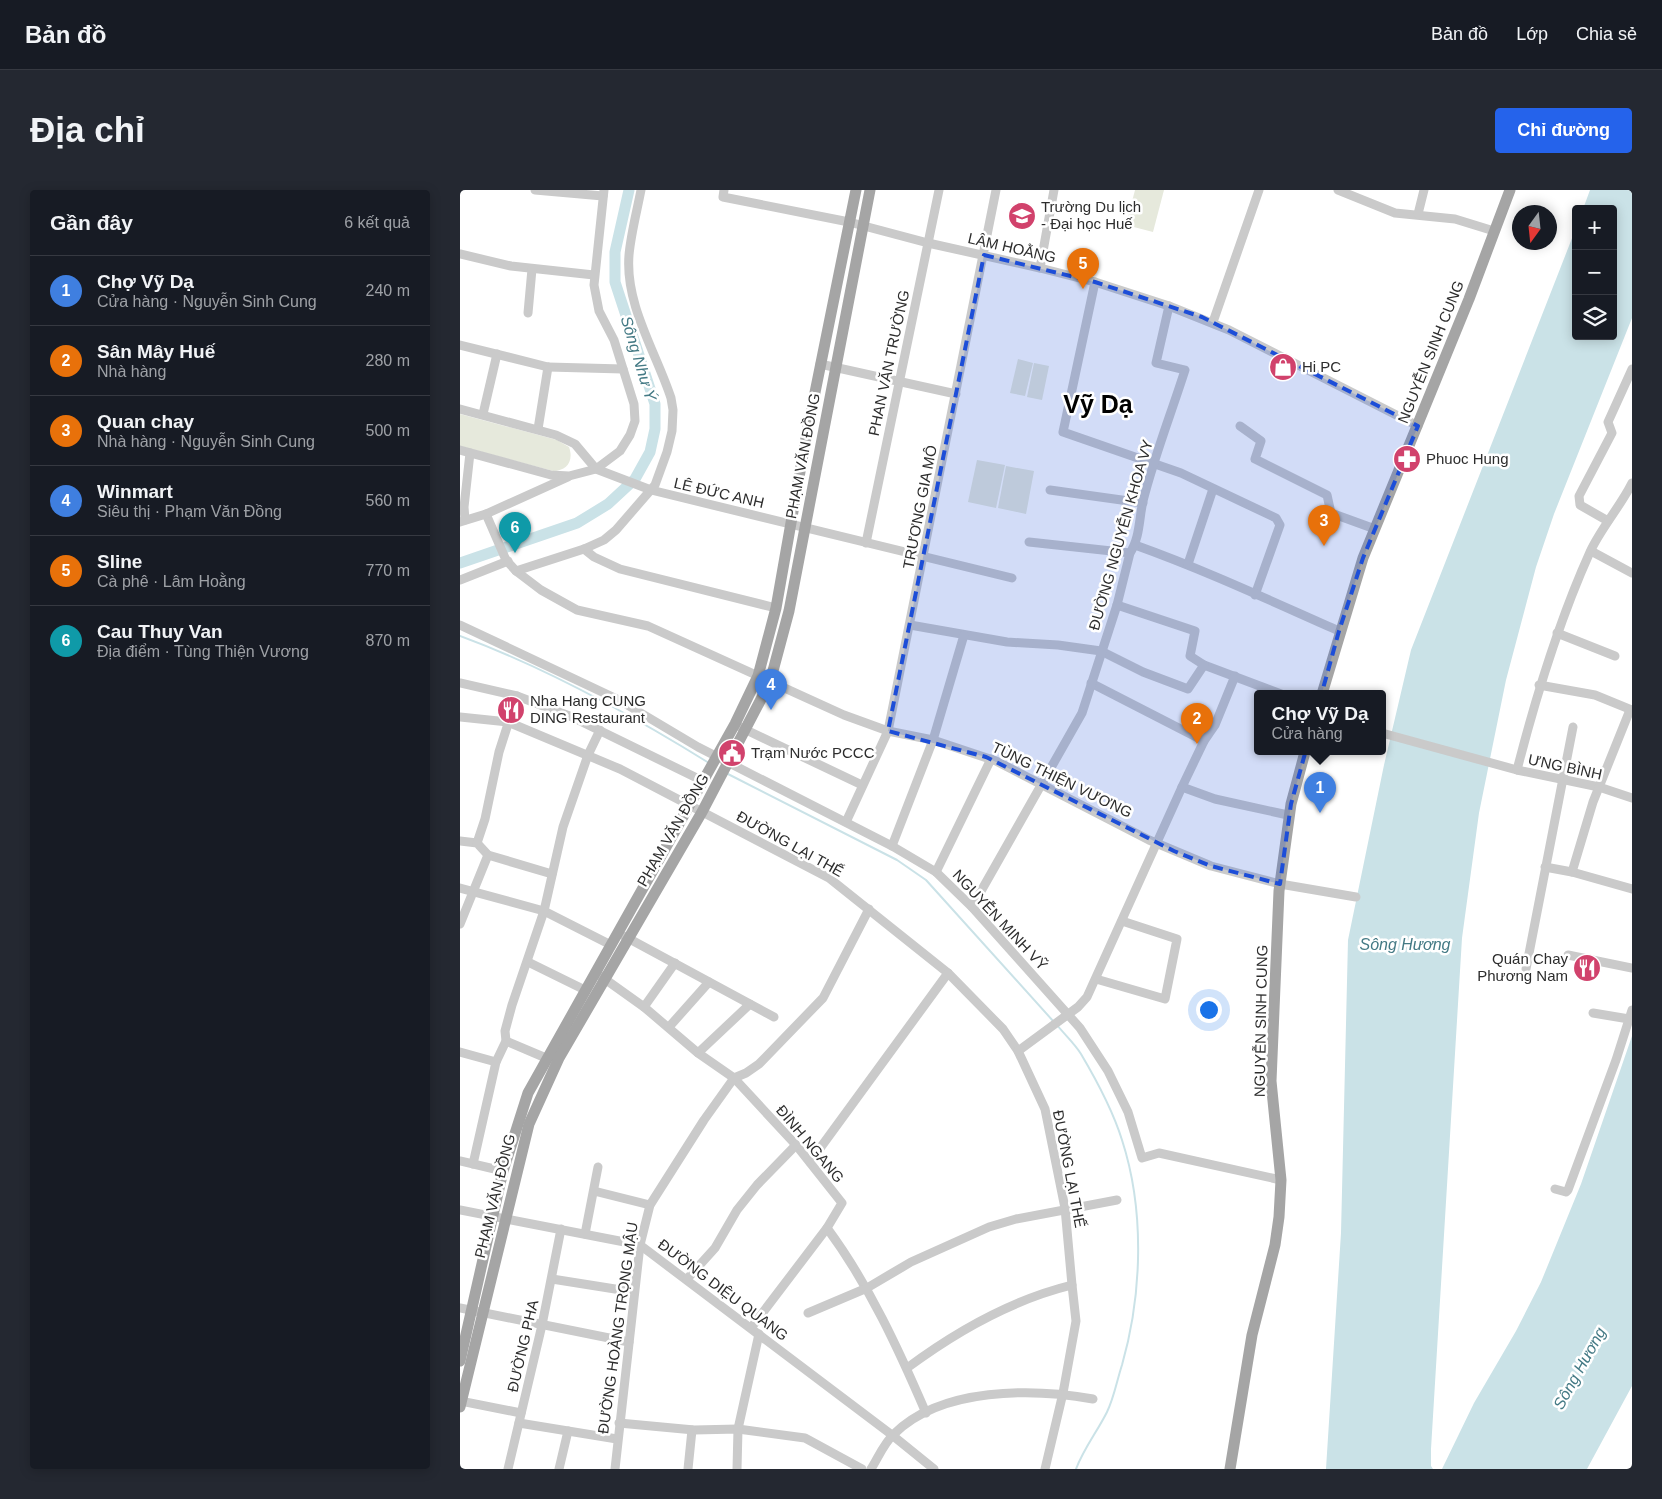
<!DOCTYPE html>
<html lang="vi">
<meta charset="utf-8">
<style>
:root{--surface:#171b24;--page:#242831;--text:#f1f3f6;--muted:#9ea1a6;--line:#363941;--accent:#2563eb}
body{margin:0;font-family:Arial,sans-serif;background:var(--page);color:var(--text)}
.controls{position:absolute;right:15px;top:15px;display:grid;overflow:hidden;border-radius:5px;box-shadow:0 2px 12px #0003}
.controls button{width:45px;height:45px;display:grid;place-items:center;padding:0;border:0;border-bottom:1px solid var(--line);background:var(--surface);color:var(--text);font:25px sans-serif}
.compass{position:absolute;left:1052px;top:15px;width:45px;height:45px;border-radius:50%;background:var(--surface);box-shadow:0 2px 12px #0003;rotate:195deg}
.you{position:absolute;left:748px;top:819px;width:18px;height:18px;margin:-12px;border:4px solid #fff;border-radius:50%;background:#1a73e8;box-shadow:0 0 0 8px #1a73e833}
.badge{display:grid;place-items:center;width:32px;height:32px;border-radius:50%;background:var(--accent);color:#fff;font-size:16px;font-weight:700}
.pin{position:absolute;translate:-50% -41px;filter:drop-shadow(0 1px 2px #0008)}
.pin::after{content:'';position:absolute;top:26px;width:18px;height:15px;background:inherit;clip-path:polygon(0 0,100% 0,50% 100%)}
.popup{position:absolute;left:794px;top:500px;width:132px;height:65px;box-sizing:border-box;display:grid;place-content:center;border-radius:5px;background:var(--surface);filter:drop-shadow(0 1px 4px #0005);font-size:16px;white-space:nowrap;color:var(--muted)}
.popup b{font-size:19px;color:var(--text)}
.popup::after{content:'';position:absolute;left:50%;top:100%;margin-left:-10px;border:10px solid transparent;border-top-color:var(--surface)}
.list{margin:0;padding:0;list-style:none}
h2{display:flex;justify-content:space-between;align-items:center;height:65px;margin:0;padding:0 20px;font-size:21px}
h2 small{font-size:16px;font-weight:400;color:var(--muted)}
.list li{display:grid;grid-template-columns:32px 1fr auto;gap:15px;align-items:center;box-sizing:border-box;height:70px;padding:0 20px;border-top:1px solid var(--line)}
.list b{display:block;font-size:19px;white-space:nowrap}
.list p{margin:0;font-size:16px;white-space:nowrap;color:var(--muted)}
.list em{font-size:16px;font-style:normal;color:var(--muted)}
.icon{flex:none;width:28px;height:28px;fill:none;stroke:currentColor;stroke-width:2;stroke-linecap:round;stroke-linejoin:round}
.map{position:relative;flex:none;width:1172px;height:1279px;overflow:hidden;border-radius:5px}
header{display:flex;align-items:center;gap:30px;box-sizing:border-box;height:70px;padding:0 25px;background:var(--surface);border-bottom:1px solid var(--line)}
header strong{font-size:24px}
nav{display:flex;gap:28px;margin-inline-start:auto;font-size:18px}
.intro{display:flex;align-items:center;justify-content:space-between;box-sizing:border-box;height:120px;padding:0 30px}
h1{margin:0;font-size:35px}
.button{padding:12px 22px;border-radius:5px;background:var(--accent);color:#fff;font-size:18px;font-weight:700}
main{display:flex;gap:30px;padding:0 30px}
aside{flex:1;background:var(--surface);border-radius:5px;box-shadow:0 2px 12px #0003}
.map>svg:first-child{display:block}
</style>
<header>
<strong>Bản đồ</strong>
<nav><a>Bản đồ</a><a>Lớp</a><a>Chia sẻ</a></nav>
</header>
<div class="intro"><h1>Địa chỉ</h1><a class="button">Chỉ đường</a></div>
<main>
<aside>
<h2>Gần đây<small>6 kết quả</small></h2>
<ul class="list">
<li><span class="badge" style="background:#3f7fe0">1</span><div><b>Chợ Vỹ Dạ</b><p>Cửa hàng · Nguyễn Sinh Cung</p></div><em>240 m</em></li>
<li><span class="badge" style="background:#e8710a">2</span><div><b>Sân Mây Huế</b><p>Nhà hàng</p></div><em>280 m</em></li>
<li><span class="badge" style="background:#e8710a">3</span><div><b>Quan chay</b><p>Nhà hàng · Nguyễn Sinh Cung</p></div><em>500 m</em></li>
<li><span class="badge" style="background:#3f7fe0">4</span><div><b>Winmart</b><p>Siêu thị · Phạm Văn Đồng</p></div><em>560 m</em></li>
<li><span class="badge" style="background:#e8710a">5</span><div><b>Sline</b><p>Cà phê · Lâm Hoằng</p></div><em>770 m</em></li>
<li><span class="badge" style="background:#0f9aa8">6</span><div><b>Cau Thuy Van</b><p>Địa điểm · Tùng Thiện Vương</p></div><em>870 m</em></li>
</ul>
</aside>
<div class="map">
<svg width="1172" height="1279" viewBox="0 0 1172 1279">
<rect width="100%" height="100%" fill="#fff"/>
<g fill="#e6e9dc">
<path d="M675,0H704L693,42L666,35Z"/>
<path d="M558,169L573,173L565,206L550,203Z"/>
<path d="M574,173L589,176L582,210L567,207Z"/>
<path d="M0,224L97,250L109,257C114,271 107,281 93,281L0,256Z"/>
<path d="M517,270L545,275L536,318L508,312Z"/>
<path d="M546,276L574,281L566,324L538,318Z"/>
</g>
<g fill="#cae2e7">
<path d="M1130,0H1172V128L1094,324L1076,377L1046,490L1019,623L1002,748L971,1259V1276L973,1279H866L881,1043L888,750L924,575L951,460L1116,38V146H1153V19H1123Z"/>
<path d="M1172,846V1196L1127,1279H982L1014,1213L1056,1141L1081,1092L1121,994Z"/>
</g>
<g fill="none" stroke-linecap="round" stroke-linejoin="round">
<g stroke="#cae2e7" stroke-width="2">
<path d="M0,446C87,478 170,524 249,573"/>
<path d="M266,583L437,670L466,690L594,832"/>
<path d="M597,835C605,845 615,854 621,864C637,891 653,921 662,950C685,1021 682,1105 662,1175C657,1190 654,1208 647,1222C637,1242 624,1258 616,1279"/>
</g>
<path stroke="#cae2e7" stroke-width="11" d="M0,373L117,333L148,314L175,289L190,262L195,239V214L155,92V62L169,0"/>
<g stroke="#cacaca" stroke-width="9">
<path d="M75,0L143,6"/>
<path d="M264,0L263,7L389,32L468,53L580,78L635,92L709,116L769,140L958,236"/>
<path d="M878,0L935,23L995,29L1034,41"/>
<path d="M958,24L964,0"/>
<path d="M0,64L51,76L134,85"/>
<path d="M580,78L594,0"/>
<path d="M635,92L603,242L721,283L816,328L820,335L795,405"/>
<path d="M68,123L72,79"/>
<path d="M753,132L799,0"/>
<path d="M0,155L88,177L163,179"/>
<path d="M360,174L496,204"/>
<path d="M0,219L96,245L115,254L136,279L191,300L552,388"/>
<path d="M23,224L37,164"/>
<path d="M780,236L801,251L795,269L867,305L871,323L915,339"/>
<path d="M78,239L88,177"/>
<path d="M0,260L91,285L109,286L136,279L160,261L170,245L175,231L174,214L154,150L139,121L134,95L144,0"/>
<path d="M590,300L683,313"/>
<path d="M26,324L46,370L56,381L81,400L117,420L188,436L384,525L428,541L473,550L536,571L689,650L751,676L820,694L896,707"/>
<path d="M5,330L4,317L10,263"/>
<path d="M1148,331L1120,315L1119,306L1152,243L1148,232L1172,179"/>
<path d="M0,332L26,324L108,287"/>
<path d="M569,352L670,363"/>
<path d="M406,353L479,0"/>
<path d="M675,355C745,380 811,411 879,441"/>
<path d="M124,359L134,367L160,379L316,418"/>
<path d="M1131,361L1172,383"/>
<path d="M728,374L753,299"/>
<path d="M56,381L124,359L144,350L156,340L195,295L207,262L212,241L213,220L211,208C196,162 165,115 169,65C171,43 177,21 181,0"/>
<path d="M0,390L48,371"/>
<path d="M657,415L735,441L730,466L744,475L821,504"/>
<path d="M0,435L159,510L238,557L432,656L476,682L512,717L620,838L648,881L668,922L682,968L699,963L821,990"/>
<path d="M450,435L547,452L598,455L641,461L683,482L728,499L744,475"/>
<path d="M1097,443L1155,466"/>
<path d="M0,493L57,506L112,527L243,591"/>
<path d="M631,493L744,551"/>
<path d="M1079,495L1135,505L1172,520"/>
<path d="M0,527L48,532L160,579L369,688L488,783L543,839L558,861L585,919L605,1018L612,1095L616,1131L603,1203L585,1279"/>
<path d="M280,537L402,595"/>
<path d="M922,543L1057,580L1139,597L1172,608"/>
<path d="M1057,580C1076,506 1098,433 1130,362C1141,338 1160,317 1172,293"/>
<path d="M722,597L755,609L828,625"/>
<path d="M386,632L428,541L536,0"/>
<path d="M0,651L17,653L28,665L92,684"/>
<path d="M17,653L25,629L39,562L57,506"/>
<path d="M432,656L473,550L504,445"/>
<path d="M1085,677L1112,682L1172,699"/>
<path d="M476,682L531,569"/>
<path d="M1112,682L1133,612L1170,520"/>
<path d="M0,698L84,721L151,755"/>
<path d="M512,717L622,523L657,415L670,363C680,348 679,328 683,311C694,267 711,224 725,180L696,173L709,116"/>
<path d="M0,734L28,665"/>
<path d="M164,746L314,827"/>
<path d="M1108,765L1172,778"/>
<path d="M68,772L125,800"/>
<path d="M1066,779L1113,537"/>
<path d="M135,782L184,817L238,863L274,888L336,955L382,1013L367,1038C409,1095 438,1158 466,1223"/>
<path d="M636,789L705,809L717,749L662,731"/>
<path d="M184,817L215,773"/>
<path d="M1133,823L1169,829"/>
<path d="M209,837L249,792"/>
<path d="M46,851L86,868"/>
<path d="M558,861L618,817L627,807L722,597L744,551L755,535L775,486"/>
<path d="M0,862L36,872"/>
<path d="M238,863L290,814"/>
<path d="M0,971L43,981"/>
<path d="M350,972L488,783"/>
<path d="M13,974L36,872L46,851L45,841L52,815L84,721L103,637L128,565L140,540"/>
<path d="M1095,999L1106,1002L1108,1000L1156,870L1172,820"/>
<path d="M134,1001L190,1015"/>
<path d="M0,1020L180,1055L432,1245L474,1279"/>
<path d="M125,1044L138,977"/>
<path d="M92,1089L174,1102"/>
<path d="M227,1089L255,1058L277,1020L297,995L336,955"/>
<path d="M0,1118L169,1152"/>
<path d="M348,1123L407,1098L451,1072L529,1037L556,1029L657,1010"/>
<path d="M291,1138L367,1038"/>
<path d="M447,1178C498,1140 551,1110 612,1095"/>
<path d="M0,1211L61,1223"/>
<path d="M59,1233L157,1249"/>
<path d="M159,1233L234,1240L278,1239L345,1248L402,1279"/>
<path d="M48,1279L82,1135L101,1039"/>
<path d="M99,1279L108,1241"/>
<path d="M155,1279L180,1055L190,1015L244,930L274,888L286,883L299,874L363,808L409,719"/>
<path d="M228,1279L232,1240"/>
<path d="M277,1279L278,1239L299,1144"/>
<path d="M411,1279C418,1268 424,1253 434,1244C481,1197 573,1198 633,1209"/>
</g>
<g stroke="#a5a5a5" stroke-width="11">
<path d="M862,504L903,368L1009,109L1050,0"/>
<path d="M0,1171L43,981L68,903L275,534L298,486L316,418L347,242L396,0"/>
<path d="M0,1217L69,934L99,868L242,622L310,492L329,421L410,0"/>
<path d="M770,1279L792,1145L815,1055L819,1027L821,990L811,891L819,701L831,614L845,562"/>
</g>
</g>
<path fill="#1d4ed8" fill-opacity="0.2" stroke="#1d4ed8" stroke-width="4" stroke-dasharray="10 6" stroke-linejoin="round" d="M524,65L635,92L742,127L958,236L903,368L879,441L831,614L820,694L751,676L714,661L526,567L428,541Z"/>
<defs>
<g id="university-disc" transform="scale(1.4375)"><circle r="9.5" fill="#d1426c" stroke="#fff"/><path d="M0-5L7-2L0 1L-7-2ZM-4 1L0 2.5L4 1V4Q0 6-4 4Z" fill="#fff"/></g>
<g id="shop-disc" transform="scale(1.4375)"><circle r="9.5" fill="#d1426c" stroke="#fff"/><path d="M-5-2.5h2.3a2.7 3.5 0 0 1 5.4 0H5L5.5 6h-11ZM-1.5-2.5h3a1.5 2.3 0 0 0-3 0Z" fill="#fff"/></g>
<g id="pharmacy-disc" transform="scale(1.4375)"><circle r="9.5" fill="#d1426c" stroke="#fff"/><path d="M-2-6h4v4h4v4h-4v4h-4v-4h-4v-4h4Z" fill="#fff"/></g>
<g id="restaurant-disc" transform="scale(1.4375)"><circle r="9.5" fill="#d1426c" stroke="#fff"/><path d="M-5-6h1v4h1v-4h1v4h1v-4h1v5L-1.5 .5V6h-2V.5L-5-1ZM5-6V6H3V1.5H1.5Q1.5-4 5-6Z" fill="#fff"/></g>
<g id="civic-disc" transform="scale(1.4375)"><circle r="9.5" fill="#d1426c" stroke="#fff"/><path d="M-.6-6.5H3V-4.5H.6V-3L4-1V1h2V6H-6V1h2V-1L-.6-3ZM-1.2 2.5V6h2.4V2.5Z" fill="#fff"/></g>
</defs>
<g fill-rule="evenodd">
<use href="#university-disc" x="562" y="26"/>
<use href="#shop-disc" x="823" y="177"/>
<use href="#pharmacy-disc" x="947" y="269"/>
<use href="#restaurant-disc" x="51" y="520"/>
<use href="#civic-disc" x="272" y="563"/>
<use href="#restaurant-disc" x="1127" y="778"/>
</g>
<g text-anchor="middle" stroke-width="5" stroke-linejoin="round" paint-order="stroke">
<g font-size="15" fill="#2d2d2d" stroke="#fff" text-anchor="start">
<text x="581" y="22">Trường Du lịch<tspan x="581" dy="17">- Đại học Huế</tspan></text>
<text x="842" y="182">Hi PC</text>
<text x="966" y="274">Phuoc Hung</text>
<text x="70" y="516">Nha Hang CUNG<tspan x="70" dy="17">DING Restaurant</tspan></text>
<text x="291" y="568">Trạm Nước PCCC</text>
<text x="1108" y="774" text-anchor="end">Quán Chay<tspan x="1108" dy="17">Phương Nam</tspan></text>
</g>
<g font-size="15" fill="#2d2d2d" stroke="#fff">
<text transform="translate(552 58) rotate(13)" y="5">LÂM HOẰNG</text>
<text transform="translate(971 162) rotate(-68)" y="5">NGUYỄN SINH CUNG</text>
<text transform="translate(429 173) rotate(-78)" y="5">PHAN VĂN TRƯỜNG</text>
<text transform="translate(343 266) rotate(-79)" y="5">PHẠM VĂN ĐỒNG</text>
<text transform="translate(259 303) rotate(13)" y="5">LÊ ĐỨC ANH</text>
<text transform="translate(460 317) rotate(-79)" y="5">TRƯƠNG GIA MÔ</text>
<text transform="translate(661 345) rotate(-74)" y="5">ĐƯỜNG NGUYỄN KHOA VY</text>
<text transform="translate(1105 577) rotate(12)" y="5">ƯNG BÌNH</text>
<text transform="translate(602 590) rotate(26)" y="5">TÙNG THIỆN VƯƠNG</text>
<text transform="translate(213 640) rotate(-60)" y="5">PHẠM VĂN ĐỒNG</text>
<text transform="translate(330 654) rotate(29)" y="5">ĐƯỜNG LẠI THẾ</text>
<text transform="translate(540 730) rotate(47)" y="5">NGUYỄN MINH VỸ</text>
<text transform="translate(801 831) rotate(-89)" y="5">NGUYỄN SINH CUNG</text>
<text transform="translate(350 954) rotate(50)" y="5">ĐÌNH NGANG</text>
<text transform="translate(609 979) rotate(79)" y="5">ĐƯỜNG LẠI THẾ</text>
<text transform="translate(35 1006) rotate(-76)" y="5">PHẠM VĂN ĐỒNG</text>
<text transform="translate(263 1100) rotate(37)" y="5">ĐƯỜNG DIỆU QUANG</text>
<text transform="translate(158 1138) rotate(-82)" y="5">ĐƯỜNG HOÀNG TRỌNG MẬU</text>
<text transform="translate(63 1156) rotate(-77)" y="5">ĐƯỜNG PHA</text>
</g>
<g font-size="16" font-style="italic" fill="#447a85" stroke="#fff">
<text transform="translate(179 168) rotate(73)" y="6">Sông Như Ý</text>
<text x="945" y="760">Sông Hương</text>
<text transform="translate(1119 1178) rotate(-61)" y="6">Sông Hương</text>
</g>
<g font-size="25" font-weight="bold" fill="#000" stroke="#fff">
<text x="638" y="223">Vỹ Dạ</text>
</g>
</g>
</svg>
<div class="controls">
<button>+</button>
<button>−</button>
<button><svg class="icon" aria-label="layers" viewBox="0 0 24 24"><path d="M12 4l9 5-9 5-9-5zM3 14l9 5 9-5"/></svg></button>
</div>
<svg class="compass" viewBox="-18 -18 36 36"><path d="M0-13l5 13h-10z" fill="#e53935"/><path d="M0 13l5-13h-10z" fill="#9ea1a6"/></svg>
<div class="you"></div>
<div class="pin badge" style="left:860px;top:623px;background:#3f7fe0">1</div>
<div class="popup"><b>Chợ Vỹ Dạ</b>Cửa hàng</div>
<div class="pin badge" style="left:737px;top:554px;background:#e8710a">2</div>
<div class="pin badge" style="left:864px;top:356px;background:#e8710a">3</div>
<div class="pin badge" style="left:311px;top:520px;background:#3f7fe0">4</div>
<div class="pin badge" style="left:623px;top:99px;background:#e8710a">5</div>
<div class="pin badge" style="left:55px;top:363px;background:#0f9aa8">6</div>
</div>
</main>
